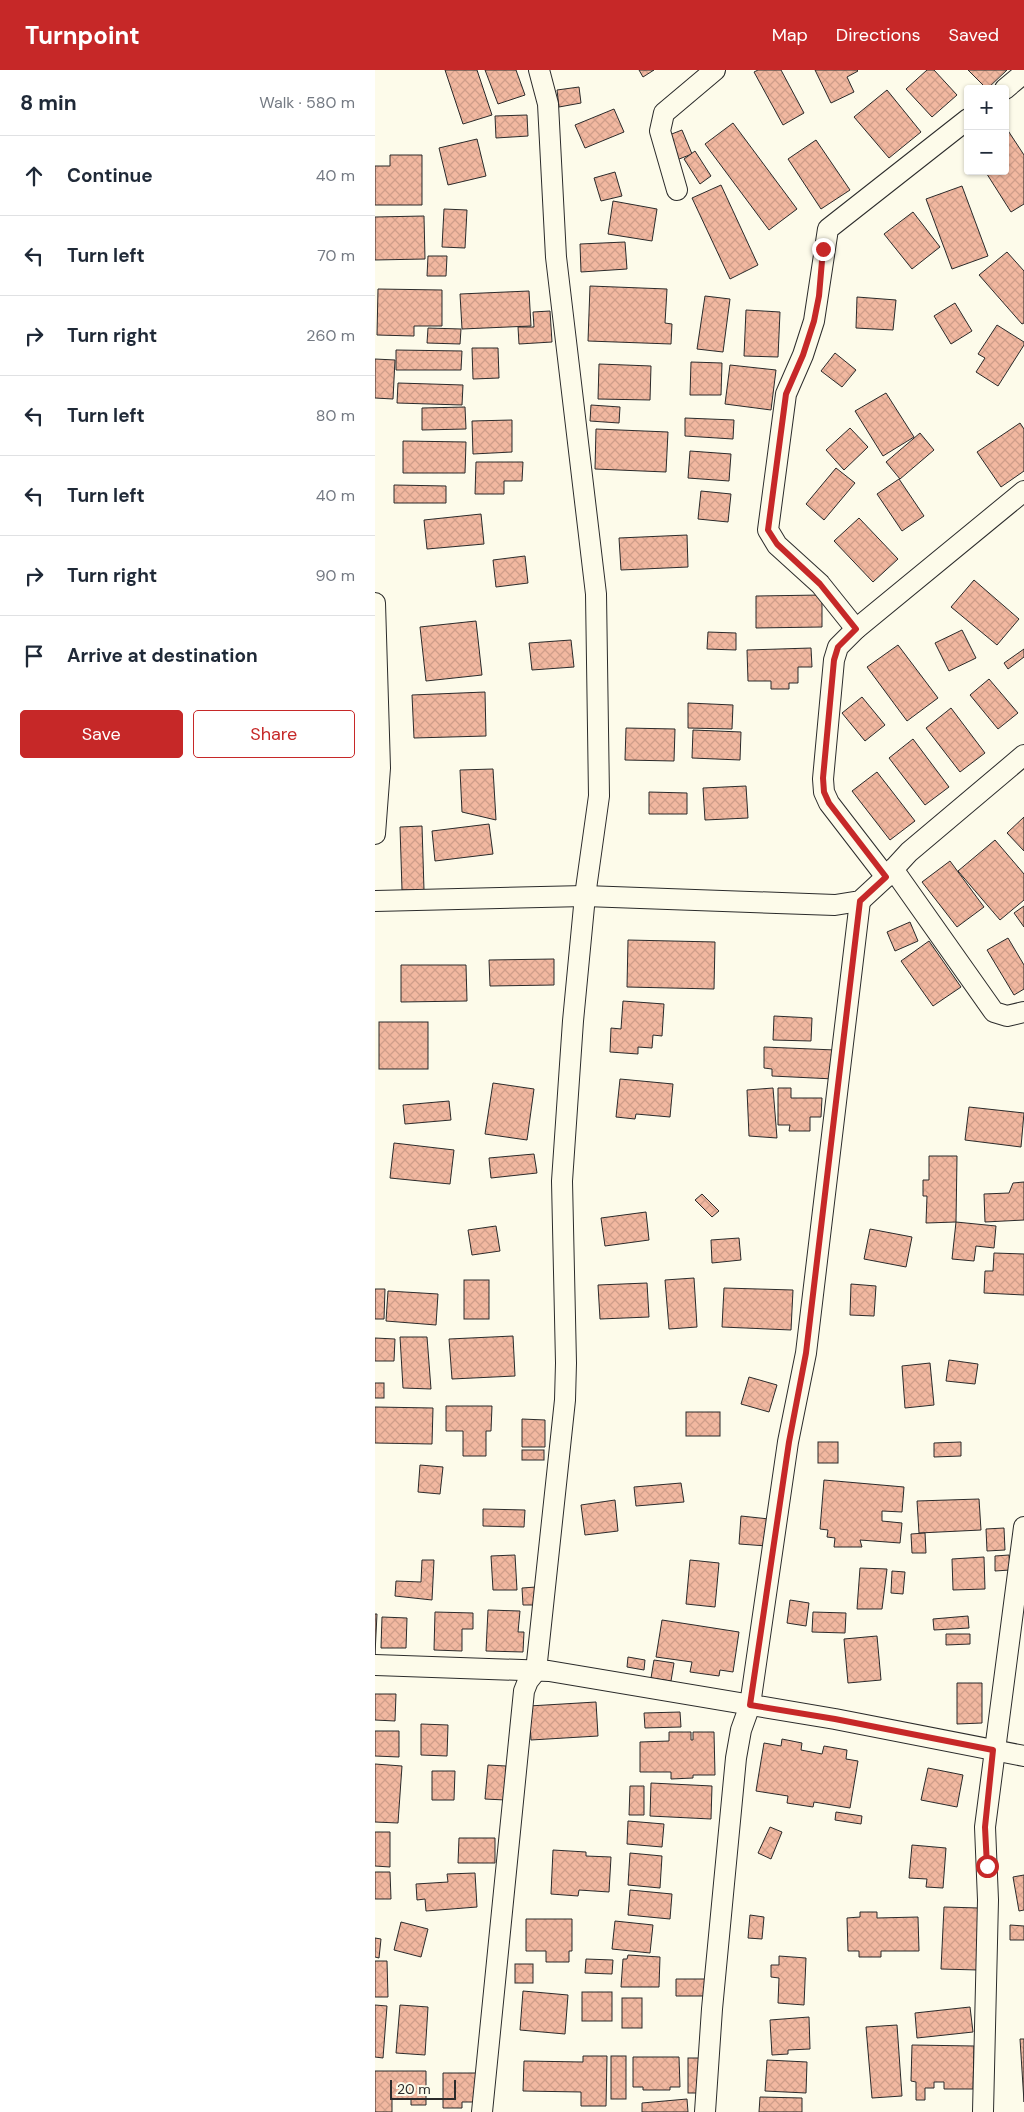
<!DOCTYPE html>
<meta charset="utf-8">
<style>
:root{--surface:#fff;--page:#f6f6f7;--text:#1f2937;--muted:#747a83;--line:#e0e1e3;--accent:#c62828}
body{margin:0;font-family:"DM Sans",sans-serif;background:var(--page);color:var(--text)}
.controls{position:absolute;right:15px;top:15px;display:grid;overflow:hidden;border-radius:5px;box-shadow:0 1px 4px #0004}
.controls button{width:45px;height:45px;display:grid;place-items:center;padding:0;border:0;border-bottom:1px solid var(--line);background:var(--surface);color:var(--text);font:25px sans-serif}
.scale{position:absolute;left:15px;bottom:12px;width:66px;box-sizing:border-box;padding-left:5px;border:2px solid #2b2b2b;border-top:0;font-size:14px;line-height:18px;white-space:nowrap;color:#2b2b2b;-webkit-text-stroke:4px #fdfbea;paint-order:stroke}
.stop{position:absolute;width:15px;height:15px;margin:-11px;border:4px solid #c62828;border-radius:50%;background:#fff}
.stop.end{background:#c62828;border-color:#fff;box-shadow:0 1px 5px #0008}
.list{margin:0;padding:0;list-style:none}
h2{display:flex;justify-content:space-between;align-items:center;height:65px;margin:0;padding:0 20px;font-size:21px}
h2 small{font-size:16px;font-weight:400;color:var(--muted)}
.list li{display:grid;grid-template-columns:32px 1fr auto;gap:15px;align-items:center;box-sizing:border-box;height:80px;padding:0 20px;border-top:1px solid var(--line)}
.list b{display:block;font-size:19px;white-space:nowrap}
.list em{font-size:16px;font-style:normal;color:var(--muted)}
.actions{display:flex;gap:10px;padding:15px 20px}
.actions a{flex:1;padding:11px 0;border:1px solid var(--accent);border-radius:5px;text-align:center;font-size:18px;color:var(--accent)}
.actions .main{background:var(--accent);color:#fff}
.icon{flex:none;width:28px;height:28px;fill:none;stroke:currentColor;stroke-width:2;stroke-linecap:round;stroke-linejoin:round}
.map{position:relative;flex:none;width:649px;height:2042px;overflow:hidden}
header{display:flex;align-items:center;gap:30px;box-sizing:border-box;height:70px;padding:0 25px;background:var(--accent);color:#fff}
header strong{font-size:24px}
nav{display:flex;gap:28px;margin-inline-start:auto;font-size:18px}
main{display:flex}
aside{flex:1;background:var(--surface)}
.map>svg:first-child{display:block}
</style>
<header>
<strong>Turnpoint</strong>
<nav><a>Map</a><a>Directions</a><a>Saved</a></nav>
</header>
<main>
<aside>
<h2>8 min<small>Walk · 580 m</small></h2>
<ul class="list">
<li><svg class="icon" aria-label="ahead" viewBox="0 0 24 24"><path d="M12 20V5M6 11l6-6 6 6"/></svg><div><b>Continue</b></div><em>40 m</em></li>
<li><svg class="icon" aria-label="left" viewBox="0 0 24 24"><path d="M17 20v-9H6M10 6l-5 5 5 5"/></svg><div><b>Turn left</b></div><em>70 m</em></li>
<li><svg class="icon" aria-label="right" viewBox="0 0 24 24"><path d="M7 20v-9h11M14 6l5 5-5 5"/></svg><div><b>Turn right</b></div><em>260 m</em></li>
<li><svg class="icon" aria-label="left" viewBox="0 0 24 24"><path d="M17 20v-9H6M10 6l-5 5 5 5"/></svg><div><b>Turn left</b></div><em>80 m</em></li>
<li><svg class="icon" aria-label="left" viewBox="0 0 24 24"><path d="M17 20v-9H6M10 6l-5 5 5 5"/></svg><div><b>Turn left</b></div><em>40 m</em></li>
<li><svg class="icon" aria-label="right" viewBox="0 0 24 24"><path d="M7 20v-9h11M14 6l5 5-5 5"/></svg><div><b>Turn right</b></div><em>90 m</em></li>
<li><svg class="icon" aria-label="arrive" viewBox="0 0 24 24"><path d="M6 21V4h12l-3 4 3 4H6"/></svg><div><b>Arrive at destination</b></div></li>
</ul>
<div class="actions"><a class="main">Save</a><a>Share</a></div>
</aside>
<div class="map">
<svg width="649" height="2042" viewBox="0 0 649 2042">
<defs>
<pattern id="building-cross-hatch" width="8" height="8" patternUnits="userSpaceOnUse" patternTransform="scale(1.25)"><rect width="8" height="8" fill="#f2b8a0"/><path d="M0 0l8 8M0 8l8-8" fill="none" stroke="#d09e8a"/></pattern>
</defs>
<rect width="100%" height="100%" fill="#fdfbea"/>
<g fill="url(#building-cross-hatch)" stroke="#2b2b2b">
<path d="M70,0H102L117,45L88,54Z"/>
<path d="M110,0H141L150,25L123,34Z"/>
<path d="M264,0H279L268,7Z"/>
<path d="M383,0H406L429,43L408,55L379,2Z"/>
<path d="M440,0H482L483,1L472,7L479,22L456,33Z"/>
<path d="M552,0H559L582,25L557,47L531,19Z"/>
<path d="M593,0H632L612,19Z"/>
<path d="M204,17L206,33L184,37L182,20Z"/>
<path d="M512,20L546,62L514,88L479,47Z"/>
<path d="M239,39L249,62L210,78L200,55Z"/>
<path d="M152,45L153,66L121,68L120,46Z"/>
<path d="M358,53L422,139L394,160L330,74Z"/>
<path d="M630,56L649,85V134L636,142L610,101H630Z"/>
<path d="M307,60L317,84L299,91L289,67Z"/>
<path d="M102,69L111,106L73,115L64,78Z"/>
<path d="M441,70L475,120L446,139L413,89Z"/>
<path d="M320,81L336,106L325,114L309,89Z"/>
<path d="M15,85H47V135H0V96H15Z"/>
<path d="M240,102L247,126L226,131L219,108Z"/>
<path d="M346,115L383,195L355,209L317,128Z"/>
<path d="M587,116L613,186L577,199L551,129Z"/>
<path d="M238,131L282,139L277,171L233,164Z"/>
<path d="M69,139L92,140L90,178L67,177Z"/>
<path d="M538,142L565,177L537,199L509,164Z"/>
<path d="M49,146L50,189L0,190V147Z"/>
<path d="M250,172L252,199L206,202L205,174Z"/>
<path d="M632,182L649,201V253L647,254L604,205Z"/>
<path d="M53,186H72L71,206H52Z"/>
<path d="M215,216L292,219L290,253L297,254L296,274L213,271Z"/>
<path d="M3,219L67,220V256H39V266L2,265Z"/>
<path d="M154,221L156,256L87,259L85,224Z"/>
<path d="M330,226L355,229L348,282L322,279Z"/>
<path d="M482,227L521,230L518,260L481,258Z"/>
<path d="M580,233L597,261L576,274L559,246Z"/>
<path d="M371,240L405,242L403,287L369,286Z"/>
<path d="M175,241L177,272L144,274L143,257H159L158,242Z"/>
<path d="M622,255L649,272V275L623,316L601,302L610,288L603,284Z"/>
<path d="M53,258L86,259L85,274L52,273Z"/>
<path d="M97,278H123L124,308L98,309Z"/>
<path d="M21,280L87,281L86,300H21Z"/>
<path d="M460,283L481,300L467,317L446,301Z"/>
<path d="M0,289L20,290L18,329L0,328Z"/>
<path d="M316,292L347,293L346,325H315Z"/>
<path d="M224,294L276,296L275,330L223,329Z"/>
<path d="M355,295L401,300L396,340L350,334Z"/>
<path d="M23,313L88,315L87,335L22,333Z"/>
<path d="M511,323L539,367L508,386L480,341Z"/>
<path d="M216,335L245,337L244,353L215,351Z"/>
<path d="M90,337L91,359L47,360V338Z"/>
<path d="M310,348L359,350L358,369L310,366Z"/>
<path d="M137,350V382L98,384L97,351Z"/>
<path d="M645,353L649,359V401L626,417L602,382Z"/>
<path d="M475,358L493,377L469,400L451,380Z"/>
<path d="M221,359L293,362L291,402L220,399Z"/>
<path d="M545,363L559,380L525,409L511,392Z"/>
<path d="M28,371L91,372L90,403H28Z"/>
<path d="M315,381L356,384L354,411L313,408Z"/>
<path d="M101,392H148L147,411H129V424H100Z"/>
<path d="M461,398L480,413L449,450L431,434Z"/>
<path d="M524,409L549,446L527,461L502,424Z"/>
<path d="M19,415L71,416V433H19Z"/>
<path d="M326,421L356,424L353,452L323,449Z"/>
<path d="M106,444L109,474L52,479L49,450Z"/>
<path d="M484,448L523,489L498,512L459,471Z"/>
<path d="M312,465L313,497L246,500L244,468Z"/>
<path d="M150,486L153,513L121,517L118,490Z"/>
<path d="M599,510L644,549L622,575L576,537Z"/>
<path d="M447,525V557L381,558V526Z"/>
<path d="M101,551L107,605L51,611L45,557Z"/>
<path d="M587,560L601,588L574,601L560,573Z"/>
<path d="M333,562L361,563V580L332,579Z"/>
<path d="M196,570L199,597L157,600L154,573Z"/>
<path d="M523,575L563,628L532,651L492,597Z"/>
<path d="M436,578L437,597H423V613H414V619H396V611H373L372,580Z"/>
<path d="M649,579V587L633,599L629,593Z"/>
<path d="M614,609L643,643L623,659L595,625Z"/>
<path d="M110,622L111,666L39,668L37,625Z"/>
<path d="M487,627L510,655L490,671L467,643Z"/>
<path d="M313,633L358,635L357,659L313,658Z"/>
<path d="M576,638L610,683L585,702L551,658Z"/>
<path d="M251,658L300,659L299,691L250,690Z"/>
<path d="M318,660L366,662L365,690L317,688Z"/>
<path d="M538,669L574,717L550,735L514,688Z"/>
<path d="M118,699L121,750L87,742L85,700Z"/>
<path d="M502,702L540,751L515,770L477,721Z"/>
<path d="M371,716L373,748L330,750L328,718Z"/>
<path d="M274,722L312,723V744H274Z"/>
<path d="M649,747V781L632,763Z"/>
<path d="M114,754L118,784L60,791L57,761Z"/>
<path d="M47,756L49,820H27L25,757Z"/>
<path d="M620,770L649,804V830L625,850L583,801Z"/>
<path d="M575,791L609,837L582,857L547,812Z"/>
<path d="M649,836V857L639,843Z"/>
<path d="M535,852L543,871L520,881L512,862Z"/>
<path d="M633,868L649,895V919L639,925L612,880Z"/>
<path d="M253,870L340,872L339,919L252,917Z"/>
<path d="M554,871L586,917L558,936L526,891Z"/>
<path d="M179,889V915L115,916L114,890Z"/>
<path d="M26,895H91L92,931L26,932Z"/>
<path d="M248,931L289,934L287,966L278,965L277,978L263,977V984L235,982L236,958L246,959Z"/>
<path d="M399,946L437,948L436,971L398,970Z"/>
<rect x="4" y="952" width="49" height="47"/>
<path d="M389,977L460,980L459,1009L397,1006V999L389,998Z"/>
<path d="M245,1009L298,1014L295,1047L261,1044L260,1049L241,1047Z"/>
<path d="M118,1013L159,1019L152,1070L110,1064Z"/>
<path d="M398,1018L402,1068L374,1066L372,1020Z"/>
<path d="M403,1018H416V1028H447L446,1047H435V1061H414L415,1055H403Z"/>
<path d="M74,1031L76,1050L30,1054L28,1035Z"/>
<path d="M594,1037L649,1043L646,1077L590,1070Z"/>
<path d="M19,1073L79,1080L75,1114L15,1108Z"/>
<path d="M159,1084L162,1103L116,1108L114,1088Z"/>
<path d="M554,1086H582L581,1152L551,1153L552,1126H548V1110H554Z"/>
<path d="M649,1112V1150L610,1152L609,1124L634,1123L638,1113Z"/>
<path d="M327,1124L344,1141L337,1147L320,1130Z"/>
<path d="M271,1142L274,1170L230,1176L226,1148Z"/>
<path d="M581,1152L621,1156L619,1178L601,1176L599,1191L577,1189Z"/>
<path d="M121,1156L125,1181L97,1185L93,1160Z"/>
<path d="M495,1159L537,1167L531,1197L489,1189Z"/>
<path d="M364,1168L366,1190L337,1193L336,1170Z"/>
<path d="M619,1183L649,1184V1225L609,1223L610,1201H618Z"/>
<path d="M319,1208L322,1257L294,1259L290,1210Z"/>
<rect x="89" y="1210" width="25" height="39"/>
<path d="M272,1213L274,1247L225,1249L223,1215Z"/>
<path d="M476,1214L501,1216L499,1246L475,1245Z"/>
<path d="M349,1218L418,1220L416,1260L347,1257Z"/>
<path d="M0,1219H10L9,1249H0Z"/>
<path d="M13,1221L63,1224L61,1255L11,1251Z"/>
<path d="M138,1266L140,1306L77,1309L74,1269Z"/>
<path d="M25,1267H52L56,1319L28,1318Z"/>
<path d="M0,1268L20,1269L19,1291H0Z"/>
<path d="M574,1290L603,1294L600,1314L571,1311Z"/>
<path d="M555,1293L559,1335L530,1338L527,1296Z"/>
<path d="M374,1307L402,1315L394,1342L366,1334Z"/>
<rect x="0" y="1313" width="9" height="15"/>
<path d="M71,1336H117L116,1361H111V1386H88V1361H71Z"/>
<path d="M0,1337L58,1338L57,1374L0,1373Z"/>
<rect x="311" y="1342" width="34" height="24"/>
<path d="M147,1349L170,1350V1377H147Z"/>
<rect x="443" y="1372" width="20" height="21"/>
<path d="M586,1372V1386L559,1387V1373Z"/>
<rect x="147" y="1380" width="22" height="10"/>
<path d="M45,1395L68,1397L65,1424L43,1422Z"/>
<path d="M449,1410L529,1417L527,1442L507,1441V1451L527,1453L525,1473L485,1470L487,1477H459L460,1468L452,1467L453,1460L445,1459Z"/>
<path d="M306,1413L309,1432L261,1436L259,1417Z"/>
<path d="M604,1429L606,1460L544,1463L542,1431Z"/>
<path d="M240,1430L243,1461L210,1465L206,1435Z"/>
<path d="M108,1439L150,1440L149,1457L108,1456Z"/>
<path d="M366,1446L394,1449L392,1476L364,1474Z"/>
<path d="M629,1458L630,1480L612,1481L611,1459Z"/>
<path d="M550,1463L551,1483H537L536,1464Z"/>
<path d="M140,1485L142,1520H118L116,1486Z"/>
<path d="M634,1485L635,1500L620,1501V1486Z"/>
<path d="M609,1487L610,1519L578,1520L577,1489Z"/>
<path d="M47,1490H59L57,1530L20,1526L21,1511L46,1512Z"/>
<path d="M315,1490L344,1493L340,1537L311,1534Z"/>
<path d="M485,1498L512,1499L507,1539H482Z"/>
<path d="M517,1501L530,1502L528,1524L516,1523Z"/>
<path d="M161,1517V1535H148L147,1518Z"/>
<path d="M415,1530L434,1533L431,1556L412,1553Z"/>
<path d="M113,1540L145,1541L143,1562H149L148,1582L111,1581Z"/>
<path d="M60,1542L98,1543V1559H87V1581L59,1580Z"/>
<path d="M438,1542L471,1543L470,1563L437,1562Z"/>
<path d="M0,1544H2L0,1584Z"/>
<path d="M593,1546L594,1558L559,1560L558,1549Z"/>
<path d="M7,1547L32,1548L31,1578H6Z"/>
<path d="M287,1550L364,1562L358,1602L345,1600L344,1606L315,1602L317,1592L281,1587Z"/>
<path d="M571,1564H595V1574L571,1575Z"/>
<path d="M502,1566L506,1610L473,1613L469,1569Z"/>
<path d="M253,1587L270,1590L269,1600L252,1597Z"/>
<path d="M279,1590L299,1593L296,1611L276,1608Z"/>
<path d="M582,1613H607V1653L582,1654Z"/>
<path d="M0,1624H21L20,1651L0,1650Z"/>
<path d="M221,1632L223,1666L156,1670L154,1636Z"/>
<path d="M305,1642L306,1657L270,1658L269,1643Z"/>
<path d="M46,1654L73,1655L72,1686L46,1685Z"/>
<path d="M0,1661H24V1687L0,1686Z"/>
<path d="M294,1662H316V1670H318V1662H339L340,1705H318V1708L296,1709V1702H265V1672L294,1671Z"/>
<path d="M407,1669L427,1673L426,1680L447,1684L449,1676L472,1680L471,1689L483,1691L475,1738L439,1732L438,1737L412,1733L413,1726L381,1721L389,1673L406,1676Z"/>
<path d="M0,1694L27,1696L23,1753L0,1752Z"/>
<path d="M113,1695L131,1696L130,1730L110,1729Z"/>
<path d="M553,1698L588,1705L582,1737L546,1730Z"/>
<path d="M57,1701H80L79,1730H57Z"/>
<path d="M276,1713L337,1716L336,1749L275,1746Z"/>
<path d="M255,1716H269V1745H254Z"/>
<path d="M461,1742L487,1746L486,1754L460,1750Z"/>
<path d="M253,1751L289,1754L287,1777L252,1774Z"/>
<path d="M395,1757L407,1762L396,1789L383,1783Z"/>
<path d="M0,1762H15V1797L0,1796Z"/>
<path d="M84,1768H120V1793H83Z"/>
<path d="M537,1775L571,1778L568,1818L551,1817L552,1809L534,1808Z"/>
<path d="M178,1780L211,1782V1786L236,1787L234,1822L204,1820L203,1826L176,1824Z"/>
<path d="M255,1783L287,1786L285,1818L253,1815Z"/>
<path d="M0,1802H15L16,1829H0Z"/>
<path d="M100,1803L102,1837L51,1841L50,1829L42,1830L41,1814L73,1812L72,1804Z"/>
<path d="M649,1805V1840L644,1841L638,1807Z"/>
<path d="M255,1820L297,1824L295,1849L253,1845Z"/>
<path d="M569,1837L604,1838L603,1900L566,1899Z"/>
<path d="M485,1842H502V1848L543,1847L544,1881H506V1887H484V1881H473L472,1848L485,1847Z"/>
<path d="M375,1845L389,1847L387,1869L373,1868Z"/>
<path d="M151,1849H197V1881H194V1892H171V1881H151Z"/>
<path d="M240,1851L278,1855L275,1883L237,1879Z"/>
<path d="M26,1852L53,1859L46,1887L19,1880Z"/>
<path d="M635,1855L649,1856V1870H635Z"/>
<path d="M0,1868L6,1869L4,1888L0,1887Z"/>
<path d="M253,1885L285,1887L284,1917H246L248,1889H252Z"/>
<path d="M404,1886L431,1888L429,1935L403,1933L404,1908L396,1907V1895H404Z"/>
<path d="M211,1889L238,1890L237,1904L210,1903Z"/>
<path d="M0,1891H12L13,1927H0Z"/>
<rect x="140" y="1894" width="18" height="19"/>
<path d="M301,1909H333L334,1926H301Z"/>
<path d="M148,1921L193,1925L190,1964L145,1960Z"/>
<rect x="207" y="1922" width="30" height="29"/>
<rect x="247" y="1928" width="20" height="30"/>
<path d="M0,1935L12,1936L8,1988L0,1987Z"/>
<path d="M25,1935L53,1937L50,1985L21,1983Z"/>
<path d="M595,1937L598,1962L542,1968L540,1943Z"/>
<path d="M434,1947L435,1979L413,1980V1984L397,1985L395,1950Z"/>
<path d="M522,1955L527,2026L497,2028L491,1957Z"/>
<path d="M645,1969H649V2032Z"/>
<path d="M537,1975L599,1976L598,2019H569V2012H559V2018H550V2030H541V2012L536,2011Z"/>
<path d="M208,1986H232L231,2036H206V2022L148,2021L149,1991L208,1992Z"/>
<rect x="236" y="1986" width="15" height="43"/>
<path d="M258,1987H304L305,2017H295V2020H268V2017H258Z"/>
<rect x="313" y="1988" width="14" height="35"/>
<path d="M392,1990L432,1992L431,2023L390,2021Z"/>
<path d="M0,2001H51V2035H36V2029H17V2042H0Z"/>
<path d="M68,2003H105V2032H87V2038H68Z"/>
<path d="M385,2027L427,2028V2042H384Z"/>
<path d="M312,2029L313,2042H267V2033Z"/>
</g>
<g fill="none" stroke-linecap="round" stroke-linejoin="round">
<g stroke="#2b2b2b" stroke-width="22">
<g id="minor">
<path d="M630,19L649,3"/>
<path d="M302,120L285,61L289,43L340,0"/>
<path d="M0,533L5,698L0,764"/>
<path d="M481,559L445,514L402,475L393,460L411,324L428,285L439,251L453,159L593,49"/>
<path d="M518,799L619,942L632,946L649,942"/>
<path d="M511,807L454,733L449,722L448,709L459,590L463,577L481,559L649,421"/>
<path d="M0,831L210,826L460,835L485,831L511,807L534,782L649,685"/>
<path d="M0,1595L174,1601L460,1649L649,1686"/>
<path d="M107,2042L149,1621L153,1611L161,1601L190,1330L191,1293L187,1111L198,951L210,826L224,726L221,524L181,187L173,34L164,0"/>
<path d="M330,2042L337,1939L361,1688L366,1660L375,1635L413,1372L431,1283L485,831"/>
<path d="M608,2042L613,1830L610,1757L649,1457"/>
</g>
</g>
<use href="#minor" stroke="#fdfbea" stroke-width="20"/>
</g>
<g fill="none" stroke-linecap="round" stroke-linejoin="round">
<path stroke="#c62828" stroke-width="6" d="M448,179L444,226L439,251L428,285L411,324L393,460L402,474L445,514L481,559L463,577L459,590L448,708L449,722L454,733L511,807L485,831L431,1283L414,1372L375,1635L460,1649L618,1680L610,1757L612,1796"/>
</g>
</svg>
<div class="controls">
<button>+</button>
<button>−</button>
</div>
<div class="scale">20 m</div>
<div class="stop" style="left:612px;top:1796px"></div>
<div class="stop end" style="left:448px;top:179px"></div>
</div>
</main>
